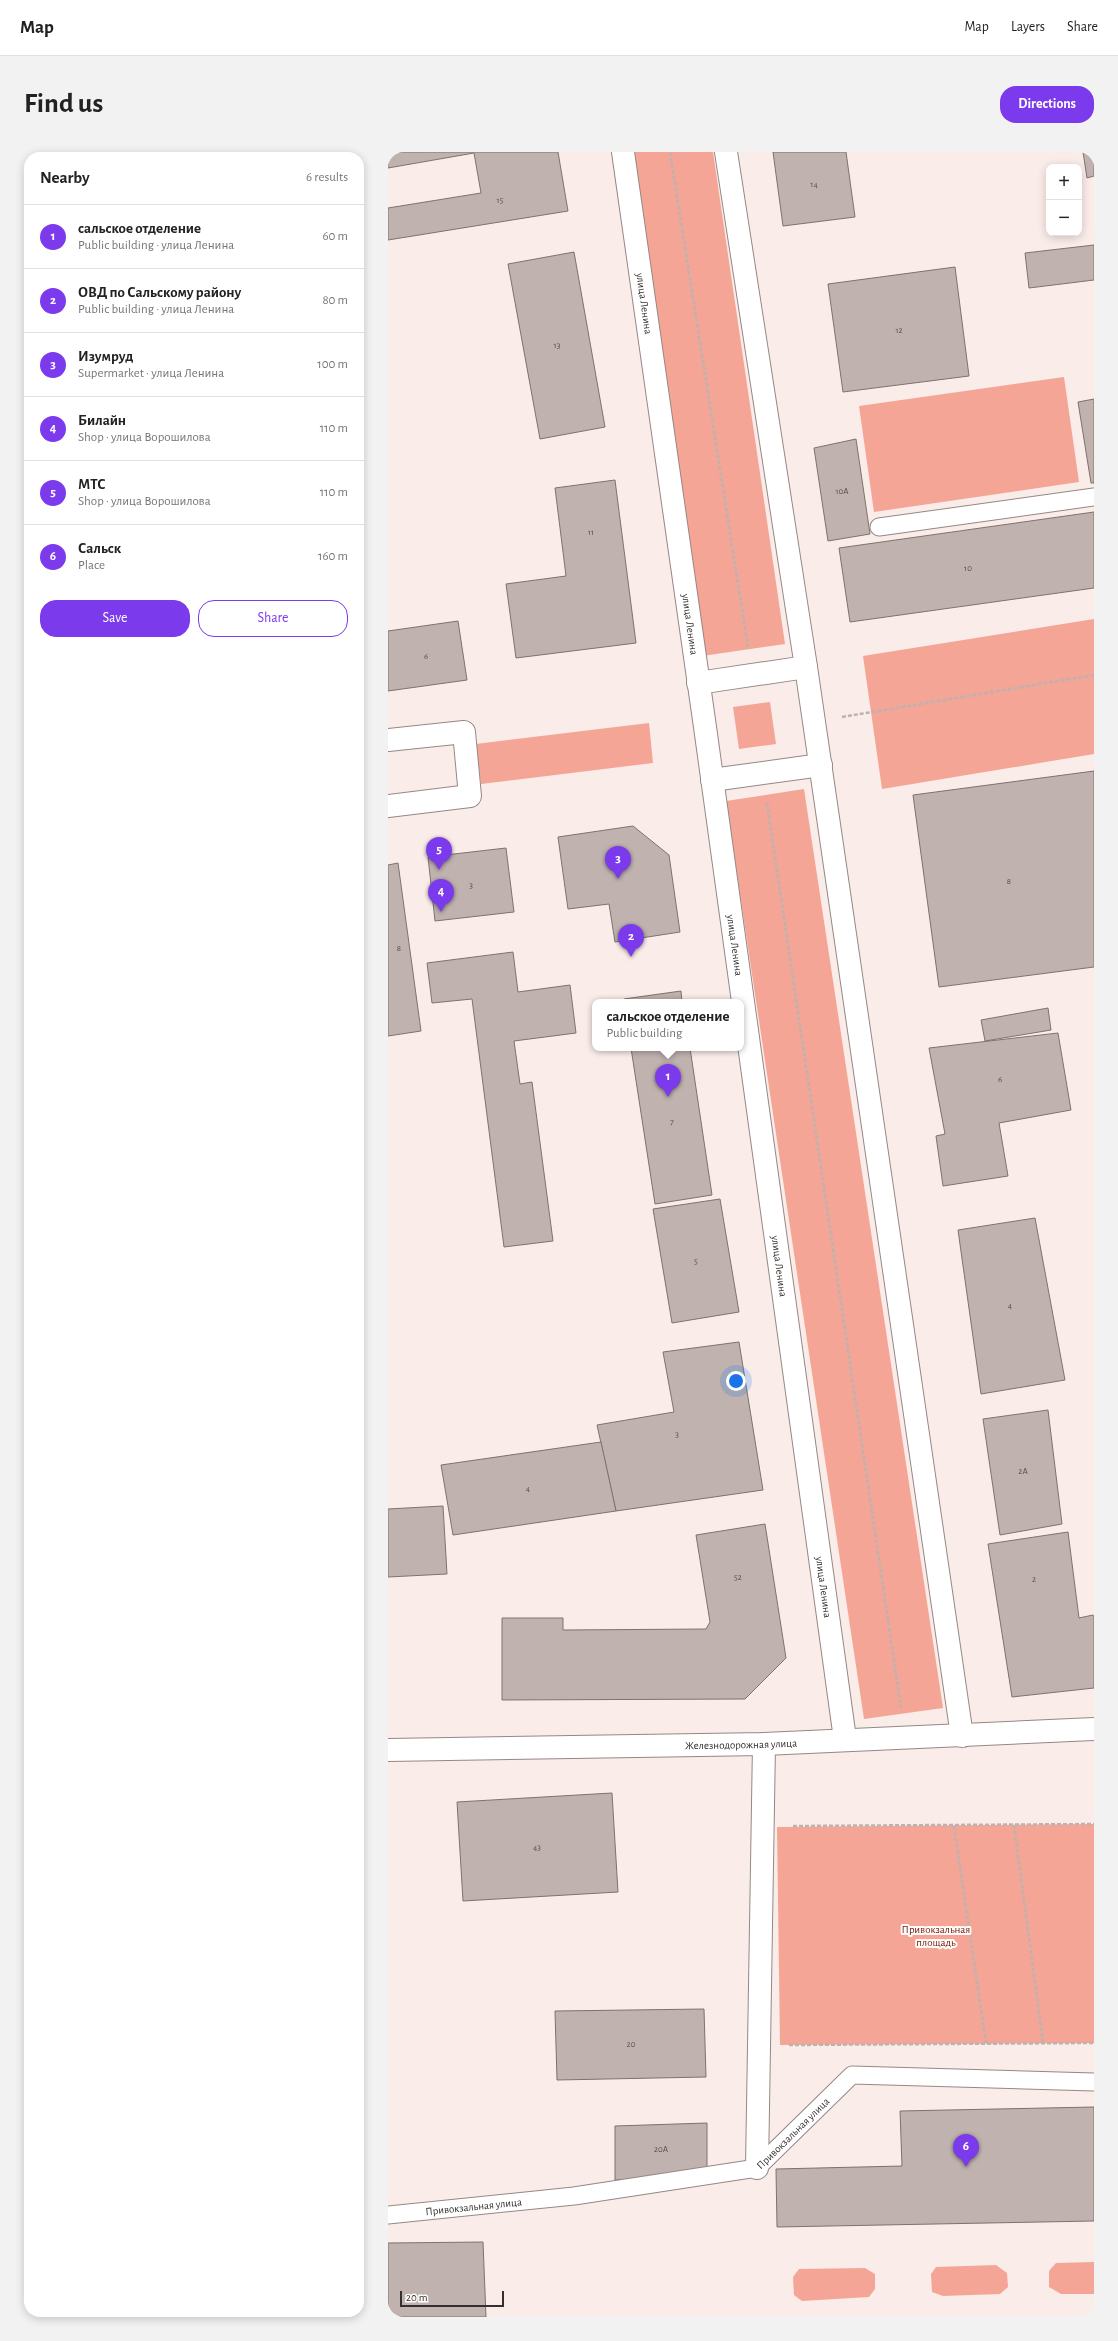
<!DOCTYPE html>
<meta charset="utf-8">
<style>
:root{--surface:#fff;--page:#f2f2f2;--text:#222;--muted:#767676;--line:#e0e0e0;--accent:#7c3aed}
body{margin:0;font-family:"Alegreya Sans",sans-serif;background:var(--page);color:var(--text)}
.controls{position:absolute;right:12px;top:12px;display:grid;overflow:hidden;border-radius:8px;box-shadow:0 2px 10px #0003}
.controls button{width:36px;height:36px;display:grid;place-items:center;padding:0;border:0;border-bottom:1px solid var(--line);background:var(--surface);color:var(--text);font:20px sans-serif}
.scale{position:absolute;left:12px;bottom:10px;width:104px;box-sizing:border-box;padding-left:4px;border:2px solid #35302f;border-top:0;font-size:11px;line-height:14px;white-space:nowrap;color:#35302f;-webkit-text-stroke:3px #fffcfb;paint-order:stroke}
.you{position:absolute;left:348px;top:1229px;width:14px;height:14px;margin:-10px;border:3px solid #fff;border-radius:50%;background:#1a73e8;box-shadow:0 0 0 6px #1a73e833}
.badge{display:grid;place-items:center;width:26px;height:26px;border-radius:50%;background:var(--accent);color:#fff;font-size:13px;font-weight:700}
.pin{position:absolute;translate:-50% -33px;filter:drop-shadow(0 1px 2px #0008)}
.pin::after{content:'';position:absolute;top:21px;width:14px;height:12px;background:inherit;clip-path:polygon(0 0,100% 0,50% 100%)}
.popup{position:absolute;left:204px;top:847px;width:152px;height:52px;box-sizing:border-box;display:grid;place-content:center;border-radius:8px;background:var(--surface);filter:drop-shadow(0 1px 3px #0005);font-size:13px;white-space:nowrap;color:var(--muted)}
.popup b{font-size:15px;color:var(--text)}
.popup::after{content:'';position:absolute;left:50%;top:100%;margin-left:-8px;border:8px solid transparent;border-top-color:var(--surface)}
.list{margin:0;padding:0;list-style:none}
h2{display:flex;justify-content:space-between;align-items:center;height:52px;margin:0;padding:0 16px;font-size:17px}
h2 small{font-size:13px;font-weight:400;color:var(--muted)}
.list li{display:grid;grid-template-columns:26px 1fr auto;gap:12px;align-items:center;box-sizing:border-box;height:64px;padding:0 16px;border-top:1px solid var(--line)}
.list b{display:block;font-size:15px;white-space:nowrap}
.list p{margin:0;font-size:13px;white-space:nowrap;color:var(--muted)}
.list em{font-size:13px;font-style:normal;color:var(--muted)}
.actions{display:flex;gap:8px;padding:12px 16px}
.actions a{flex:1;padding:9px 0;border:1px solid var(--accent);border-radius:16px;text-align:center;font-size:14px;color:var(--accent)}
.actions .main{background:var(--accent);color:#fff}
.map{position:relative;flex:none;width:706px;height:2165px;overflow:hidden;border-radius:16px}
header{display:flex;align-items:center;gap:24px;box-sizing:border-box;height:56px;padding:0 20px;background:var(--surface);border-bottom:1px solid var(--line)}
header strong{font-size:19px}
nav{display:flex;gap:22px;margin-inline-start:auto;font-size:14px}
.intro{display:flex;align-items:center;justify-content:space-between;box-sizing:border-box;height:96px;padding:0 24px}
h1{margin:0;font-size:28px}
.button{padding:10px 18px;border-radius:16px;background:var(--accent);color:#fff;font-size:14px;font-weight:700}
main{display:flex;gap:24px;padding:0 24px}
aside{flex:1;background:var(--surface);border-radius:16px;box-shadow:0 2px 10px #0003}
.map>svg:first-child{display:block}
</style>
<header>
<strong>Map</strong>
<nav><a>Map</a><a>Layers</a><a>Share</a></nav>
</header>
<div class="intro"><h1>Find us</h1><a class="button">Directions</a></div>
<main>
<aside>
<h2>Nearby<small>6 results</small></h2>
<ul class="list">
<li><span class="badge">1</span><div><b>сальское отделение</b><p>Public building · улица Ленина</p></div><em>60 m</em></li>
<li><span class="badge">2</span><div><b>ОВД по Сальскому району</b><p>Public building · улица Ленина</p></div><em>80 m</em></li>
<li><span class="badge">3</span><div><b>Изумруд</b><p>Supermarket · улица Ленина</p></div><em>100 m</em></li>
<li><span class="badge">4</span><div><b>Билайн</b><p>Shop · улица Ворошилова</p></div><em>110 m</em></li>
<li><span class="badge">5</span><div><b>МТС</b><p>Shop · улица Ворошилова</p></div><em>110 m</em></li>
<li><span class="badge">6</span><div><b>Сальск</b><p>Place</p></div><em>160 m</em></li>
</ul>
<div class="actions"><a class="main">Save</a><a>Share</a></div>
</aside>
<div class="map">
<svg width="706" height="2165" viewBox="0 0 706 2165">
<rect width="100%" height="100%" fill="#faece9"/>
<g fill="#f5a595">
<path d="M240,0H325L397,492L314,504Z"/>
<path d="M676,225L691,330L486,360L471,254Z"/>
<path d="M706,467V602L494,637L475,504Z"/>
<path d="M382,550L388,592L351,597L345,555Z"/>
<path d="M261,571L265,611L93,632L88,592Z"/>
<path d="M416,637L555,1556L476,1567L338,649Z"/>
<path d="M706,1672V1891L392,1893L389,1675Z"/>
<path d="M706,2110V2142H673L661,2135V2119L668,2111Z"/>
<path d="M608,2113L619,2121L620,2135L612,2142L555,2144L544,2140L543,2122L548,2115Z"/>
<path d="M477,2116L487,2122V2137L481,2145L414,2149L406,2143L405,2125L411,2117Z"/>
</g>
<g fill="#bfb2af" stroke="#7e726f">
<path d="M0,0H170L180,59L0,88V56L93,41L86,1L0,16Z"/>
<path d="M385,0H458L467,65L395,74Z"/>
<path d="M695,0H706V24L699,26Z"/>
<path d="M706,93V128L641,136L637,101Z"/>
<path d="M186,100L217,275L152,287L120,112Z"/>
<path d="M567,115L581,224L455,240L440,132Z"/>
<path d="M706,247V331H703L690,250Z"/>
<path d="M468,287L482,382L440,389L426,296Z"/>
<path d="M227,328L248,491L128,506L118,432L178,424L167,336Z"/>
<path d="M706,360V436L462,470L451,396Z"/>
<path d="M70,469L79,528L0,539V479Z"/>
<path d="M706,619V815L551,835L525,643Z"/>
<path d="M245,674L281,703L292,780L227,790L221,752L180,757L170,685Z"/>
<path d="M118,696L126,760L47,769L40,705Z"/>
<path d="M10,711L33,879L0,884V713Z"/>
<path d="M125,800L130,840L182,833L188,881L126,889L132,932L144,930L165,1089L116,1095L84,847L44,851L39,811Z"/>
<path d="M293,839L294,850H236V847Z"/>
<path d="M660,856L663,878L597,889L593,868Z"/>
<path d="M670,881L683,958L611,971L620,1024L555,1034L548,984L557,982L541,896Z"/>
<path d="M243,896H302L324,1043L267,1052Z"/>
<path d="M332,1047L351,1160L284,1171L265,1057Z"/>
<path d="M647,1066L677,1228L593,1242L570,1078Z"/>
<path d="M351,1190L375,1338L228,1359L209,1273L286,1260L275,1200Z"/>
<path d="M660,1258L674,1372L612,1383L595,1267Z"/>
<path d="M213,1290L228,1359L65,1383L53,1313Z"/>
<path d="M55,1354L59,1422L0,1425V1357Z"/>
<path d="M377,1372L398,1506L357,1547L114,1548V1466H175V1478L318,1477L322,1470L308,1383Z"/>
<path d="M680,1380L691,1466L705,1463L706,1465V1536L624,1545L600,1392Z"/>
<path d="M224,1641L230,1740L75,1749L69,1650Z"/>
<path d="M316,1857L318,1925L169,1928L167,1859Z"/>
<path d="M706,1955V2069L389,2075L388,2017L514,2014L512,1959Z"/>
<path d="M319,1971V2020L309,2025L227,2028V1974Z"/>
<path d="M95,2090L98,2165H0V2091Z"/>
</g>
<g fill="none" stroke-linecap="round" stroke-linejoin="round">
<g stroke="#948885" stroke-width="19">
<g id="service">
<path d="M491,375L706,345"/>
<path id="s1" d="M0,2063L186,2044L369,2016L464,1923L706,1930"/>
</g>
</g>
<g stroke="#948885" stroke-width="24">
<g id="pedestrian">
<path id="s2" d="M235,0L317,575L457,1587"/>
<path d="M338,0L418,515L574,1584"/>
<path d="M310,531L418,515"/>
<path d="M324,628L433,613"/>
</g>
</g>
<g stroke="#948885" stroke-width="24">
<g id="minor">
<path d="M0,588L76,580L82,644L0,654"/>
<path d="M369,2016L376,1592"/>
</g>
</g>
<g stroke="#948885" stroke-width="24">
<g id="secondary">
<path id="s3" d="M0,1598L376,1592L706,1577"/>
</g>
</g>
<g stroke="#bdb2b0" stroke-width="2.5" stroke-dasharray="4 2" stroke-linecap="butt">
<path d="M282,0L360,495"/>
<path d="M454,565L706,523"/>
<path d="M379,651L513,1556"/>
<path d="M626,1673L655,1891"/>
<path d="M405,1674L706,1672"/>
<path d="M566,1674L598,1891"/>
<path d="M401,1893L706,1891"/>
</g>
<use href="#service" stroke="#fff" stroke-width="17"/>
<use href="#pedestrian" stroke="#fff" stroke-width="22"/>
<use href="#minor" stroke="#fff" stroke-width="22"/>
<use href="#secondary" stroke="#fff" stroke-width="22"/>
</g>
<g text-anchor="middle" stroke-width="4" stroke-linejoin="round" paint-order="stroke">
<g font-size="9" fill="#58504f">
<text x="426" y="35">14</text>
<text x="112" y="51">15</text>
<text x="511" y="181">12</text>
<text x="169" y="196">13</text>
<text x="454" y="342">10А</text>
<text x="203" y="383">11</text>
<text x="580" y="419">10</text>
<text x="38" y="507">6</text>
<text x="621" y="732">8</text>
<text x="83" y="736">3</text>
<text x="11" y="799">8</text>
<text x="612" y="930">6</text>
<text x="284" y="973">7</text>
<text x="308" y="1112">5</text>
<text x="622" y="1156">4</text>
<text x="289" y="1285">3</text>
<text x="635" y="1322">2А</text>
<text x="140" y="1339">4</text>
<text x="350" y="1428">52</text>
<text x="646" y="1430">2</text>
<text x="149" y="1698">43</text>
<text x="243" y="1895">20</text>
<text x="273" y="2000">20А</text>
</g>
<g font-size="11" fill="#35302f" stroke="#fffcfb">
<text dy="4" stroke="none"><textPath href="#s2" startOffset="153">улица Ленина</textPath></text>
<text dy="4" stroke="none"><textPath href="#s2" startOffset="477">улица Ленина</textPath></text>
<text dy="4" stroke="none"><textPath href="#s2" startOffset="801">улица Ленина</textPath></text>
<text dy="4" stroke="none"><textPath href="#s2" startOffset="1125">улица Ленина</textPath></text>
<text dy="4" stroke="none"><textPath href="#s2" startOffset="1449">улица Ленина</textPath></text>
<text dy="4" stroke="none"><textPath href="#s3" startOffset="353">Железнодорожная улица</textPath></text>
<text dy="4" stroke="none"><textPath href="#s1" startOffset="422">Привокзальная улица</textPath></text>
<text dy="4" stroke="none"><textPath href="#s1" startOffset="86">Привокзальная улица</textPath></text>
</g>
<g font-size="11" fill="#701a0b" stroke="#fffcfb">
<text x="548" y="1781">Привокзальная<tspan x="548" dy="13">площадь</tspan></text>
</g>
</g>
</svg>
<div class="controls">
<button>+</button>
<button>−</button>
</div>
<div class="scale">20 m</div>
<div class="you"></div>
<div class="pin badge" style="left:280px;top:945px">1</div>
<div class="popup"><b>сальское отделение</b>Public building</div>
<div class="pin badge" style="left:243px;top:805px">2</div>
<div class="pin badge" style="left:230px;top:727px">3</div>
<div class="pin badge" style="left:53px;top:760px">4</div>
<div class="pin badge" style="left:51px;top:718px">5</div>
<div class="pin badge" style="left:578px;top:2015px">6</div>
</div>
</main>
